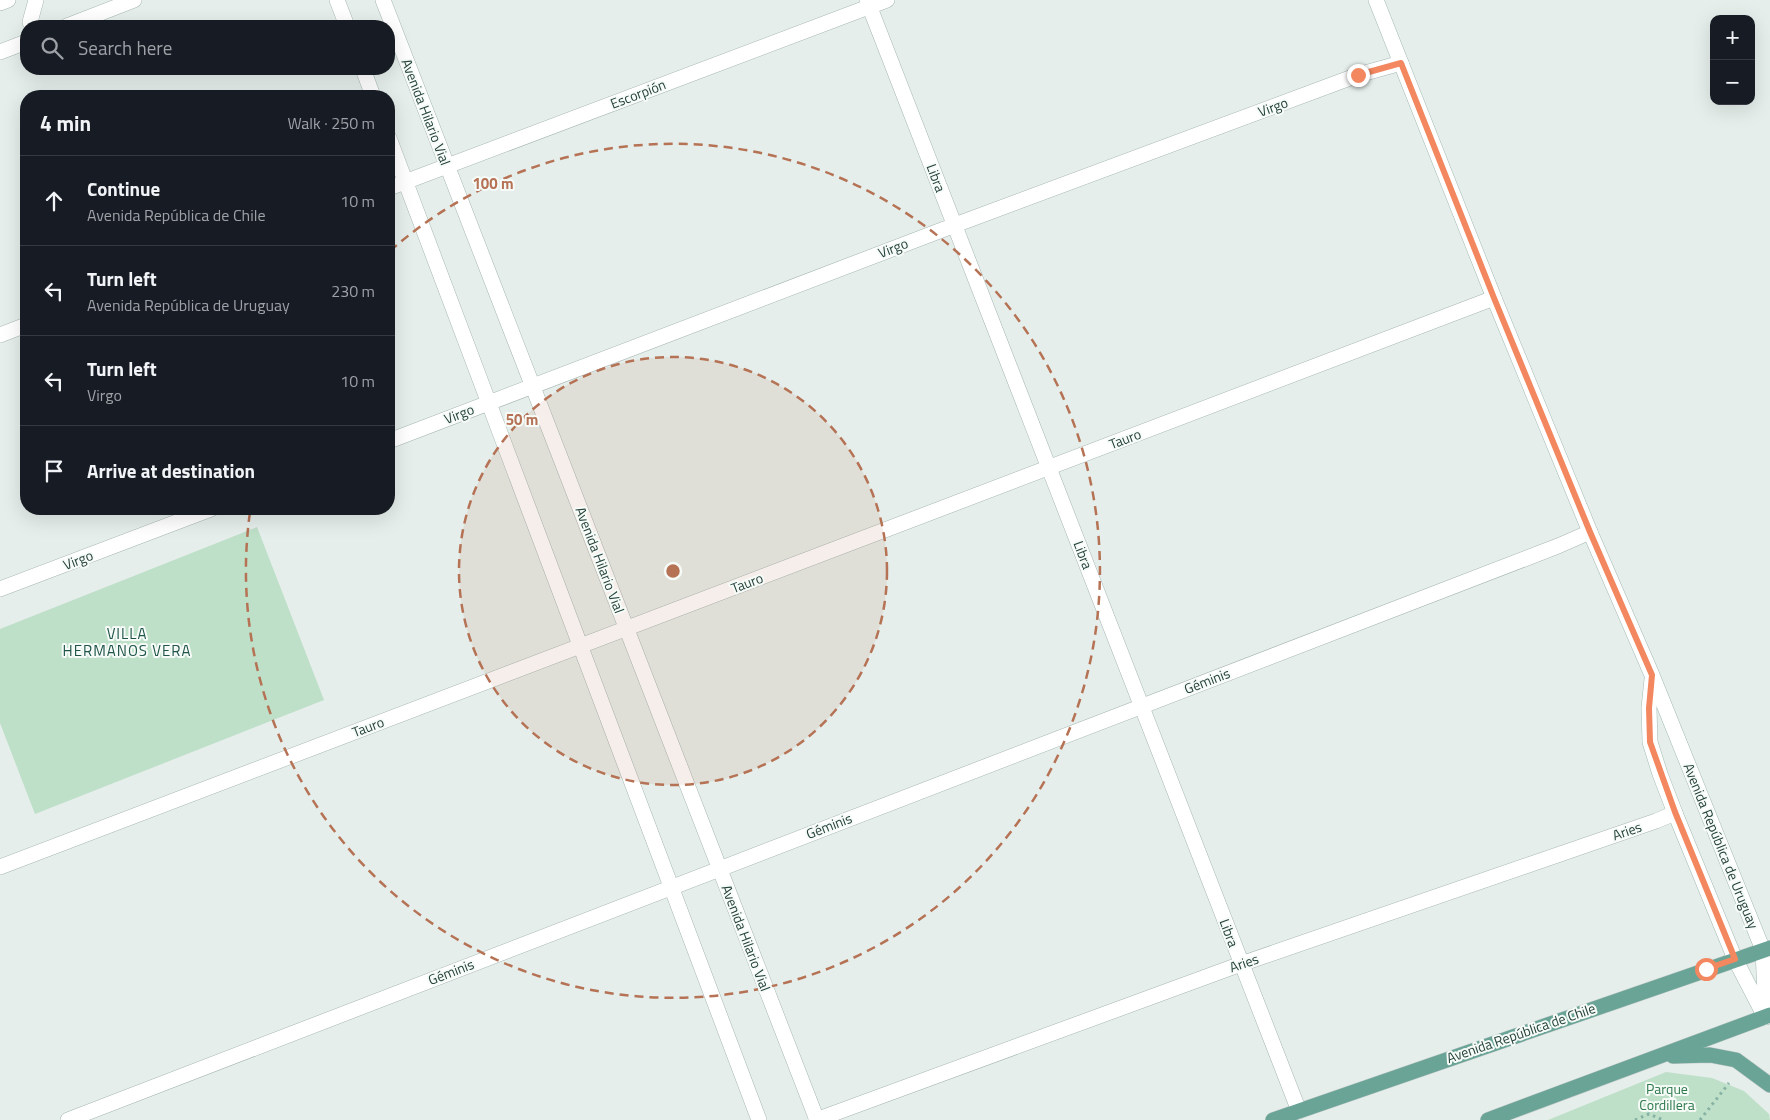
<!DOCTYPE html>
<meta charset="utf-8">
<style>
:root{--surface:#171b24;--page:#20242c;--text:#f1f3f6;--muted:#9ea1a6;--line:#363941}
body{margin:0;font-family:"Titillium Web",sans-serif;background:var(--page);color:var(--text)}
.controls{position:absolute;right:15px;top:15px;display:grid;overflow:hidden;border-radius:10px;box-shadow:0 5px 20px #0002}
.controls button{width:45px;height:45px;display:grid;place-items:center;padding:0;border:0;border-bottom:1px solid var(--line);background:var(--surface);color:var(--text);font:25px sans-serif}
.stop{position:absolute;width:15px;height:15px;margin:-11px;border:4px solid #f3875f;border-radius:50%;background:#fff}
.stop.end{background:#f3875f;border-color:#fff;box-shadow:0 1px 5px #0008}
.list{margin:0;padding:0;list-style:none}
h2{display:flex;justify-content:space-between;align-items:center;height:65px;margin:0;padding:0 20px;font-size:21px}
h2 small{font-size:16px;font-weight:400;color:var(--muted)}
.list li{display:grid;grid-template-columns:32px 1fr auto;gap:15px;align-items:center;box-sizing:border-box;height:90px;padding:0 20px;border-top:1px solid var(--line)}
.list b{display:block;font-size:19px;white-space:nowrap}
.list p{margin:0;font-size:16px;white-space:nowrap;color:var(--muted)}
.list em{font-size:16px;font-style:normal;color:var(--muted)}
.icon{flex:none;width:28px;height:28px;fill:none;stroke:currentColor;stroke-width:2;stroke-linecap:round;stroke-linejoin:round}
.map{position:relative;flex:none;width:1770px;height:1120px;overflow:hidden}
.search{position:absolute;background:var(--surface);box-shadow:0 5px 20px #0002;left:20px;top:20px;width:375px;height:55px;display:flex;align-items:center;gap:12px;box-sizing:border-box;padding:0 18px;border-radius:20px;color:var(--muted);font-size:19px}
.panel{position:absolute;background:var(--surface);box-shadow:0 5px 20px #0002;left:20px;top:90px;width:375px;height:425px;border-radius:20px}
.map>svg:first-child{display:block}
</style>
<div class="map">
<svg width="1770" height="1120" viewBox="0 0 1770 1120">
<rect width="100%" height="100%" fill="#e5eeeb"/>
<g fill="#bedfc8">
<path d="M257,527L324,700L35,814L0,723V629Z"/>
<path d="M1666,1072L1712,1078L1744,1091L1769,1114L1770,1120H1548Z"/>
</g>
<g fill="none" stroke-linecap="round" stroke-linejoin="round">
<g stroke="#a7b7b2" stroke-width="16">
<g id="minor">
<path d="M337,0L347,26"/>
<path d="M383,0L817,1120"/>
<path d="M867,0L1299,1111"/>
<path d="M0,3L8,0"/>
<path d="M33,26L30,22L36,0"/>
<path d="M67,26L134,0"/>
<path d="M0,52L26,42"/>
<path d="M363,69L373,96"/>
<path d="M389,138L759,1120"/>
<path d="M389,188L887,0"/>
<path d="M0,335L26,325"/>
<path d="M389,441L955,225L1358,75L1401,63"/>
<path d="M0,589L211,509"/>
<path d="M0,867L1494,298"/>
<path d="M68,1120L1558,546L1590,532"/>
<path d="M816,1120L1241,964L1656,821L1675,813"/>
</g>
</g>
<g stroke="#a3bab3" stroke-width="16">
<g id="secondary">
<path d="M1376,0L1494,298L1590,532L1652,675L1763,950L1766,1017"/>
<path d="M1652,679L1649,708L1650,742L1660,774L1675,813L1735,959L1763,1013"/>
</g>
</g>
<g stroke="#c2cac8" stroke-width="16">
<g id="primary">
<path d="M1673,1056L1710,1055L1736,1060L1770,1085"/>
<path d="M1273,1120L1770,948"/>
<path d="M1488,1120L1770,1015"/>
</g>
</g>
<g stroke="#85b2a5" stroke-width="3" stroke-dasharray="2.5 4" stroke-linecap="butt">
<path d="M1635,1120L1649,1114L1663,1120"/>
<path d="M1700,1120L1729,1083"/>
</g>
<use href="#minor" stroke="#fff" stroke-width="15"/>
<use href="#secondary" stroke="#fff" stroke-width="15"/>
<use href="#primary" stroke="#69a497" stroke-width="15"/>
</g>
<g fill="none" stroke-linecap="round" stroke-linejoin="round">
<path stroke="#f3875f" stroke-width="6" d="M1358,75L1401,63L1494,298L1590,532L1652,675L1649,708L1650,742L1675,812L1735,959L1706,969"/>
</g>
<circle cx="673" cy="571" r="214" fill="#b57254" fill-opacity=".12"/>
<g fill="none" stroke="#b57254" stroke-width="2.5" stroke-dasharray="9 6">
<circle cx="673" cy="571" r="214"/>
<path d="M390 251A427 427 0 1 1 250 512"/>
</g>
<g text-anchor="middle" stroke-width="4" stroke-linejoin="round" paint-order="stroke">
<g font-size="14" fill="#24413a" stroke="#f6fbf8">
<text transform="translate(638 94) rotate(-21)" y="5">Escorpión</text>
<text transform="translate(1273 107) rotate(-20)" y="5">Virgo</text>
<text transform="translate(426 112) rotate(69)" y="5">Avenida Hilario Vial</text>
<text transform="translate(936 178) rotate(69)" y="5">Libra</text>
<text transform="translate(893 248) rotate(-21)" y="5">Virgo</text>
<text transform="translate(459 414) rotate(-21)" y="5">Virgo</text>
<text transform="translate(1125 439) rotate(-21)" y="5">Tauro</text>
<text transform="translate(1083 555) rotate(69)" y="5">Libra</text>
<text transform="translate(78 560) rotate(-21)" y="5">Virgo</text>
<text transform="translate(600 560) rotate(69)" y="5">Avenida Hilario Vial</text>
<text transform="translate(747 583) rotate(-21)" y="5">Tauro</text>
<text transform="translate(1207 681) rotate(-21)" y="5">Géminis</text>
<text transform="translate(368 727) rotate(-21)" y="5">Tauro</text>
<text transform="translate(829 826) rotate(-21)" y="5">Géminis</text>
<text transform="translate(1627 831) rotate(-19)" y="5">Aries</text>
<text transform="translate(1721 846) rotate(68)" y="5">Avenida República de Uruguay</text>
<text transform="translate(1229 933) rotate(69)" y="5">Libra</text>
<text transform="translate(746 938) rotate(69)" y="5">Avenida Hilario Vial</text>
<text transform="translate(1244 963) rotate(-19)" y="5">Aries</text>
<text transform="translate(451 972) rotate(-21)" y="5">Géminis</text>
<text transform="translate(1521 1033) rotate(-19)" y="5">Avenida República de Chile</text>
</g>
<g font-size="14" fill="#2d794c" stroke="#f6fbf8">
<text x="1667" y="1094">Parque<tspan x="1667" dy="16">Cordillera</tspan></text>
</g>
<g font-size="15" letter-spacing="1" fill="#1f5448" stroke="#f6fbf8">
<text x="127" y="639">VILLA<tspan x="127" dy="17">HERMANOS VERA</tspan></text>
</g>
</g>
<circle cx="673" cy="571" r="8" fill="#b57254" stroke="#f6fbf8" stroke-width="2.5"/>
<g font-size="15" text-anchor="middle" font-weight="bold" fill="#b57254" stroke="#f6fbf8" stroke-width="4" stroke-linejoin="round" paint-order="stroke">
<text x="493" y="189">100 m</text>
<text x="522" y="425">50 m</text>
</g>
</svg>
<div class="controls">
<button>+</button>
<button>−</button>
</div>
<div class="stop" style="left:1706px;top:969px"></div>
<div class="stop end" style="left:1358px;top:75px"></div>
<div class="search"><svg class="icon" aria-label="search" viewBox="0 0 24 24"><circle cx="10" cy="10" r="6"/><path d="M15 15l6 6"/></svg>Search here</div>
<section class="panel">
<h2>4 min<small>Walk · 250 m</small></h2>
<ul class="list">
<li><svg class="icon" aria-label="ahead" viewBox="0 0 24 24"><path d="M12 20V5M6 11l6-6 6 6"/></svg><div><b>Continue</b><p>Avenida República de Chile</p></div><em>10 m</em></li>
<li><svg class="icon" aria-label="left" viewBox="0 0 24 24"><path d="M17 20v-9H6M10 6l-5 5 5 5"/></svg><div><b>Turn left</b><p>Avenida República de Uruguay</p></div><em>230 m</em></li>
<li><svg class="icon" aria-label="left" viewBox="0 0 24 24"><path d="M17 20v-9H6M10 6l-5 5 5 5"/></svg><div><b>Turn left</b><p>Virgo</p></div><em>10 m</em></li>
<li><svg class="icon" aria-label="arrive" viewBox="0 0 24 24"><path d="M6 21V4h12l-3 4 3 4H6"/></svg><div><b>Arrive at destination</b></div></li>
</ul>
</section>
</div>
